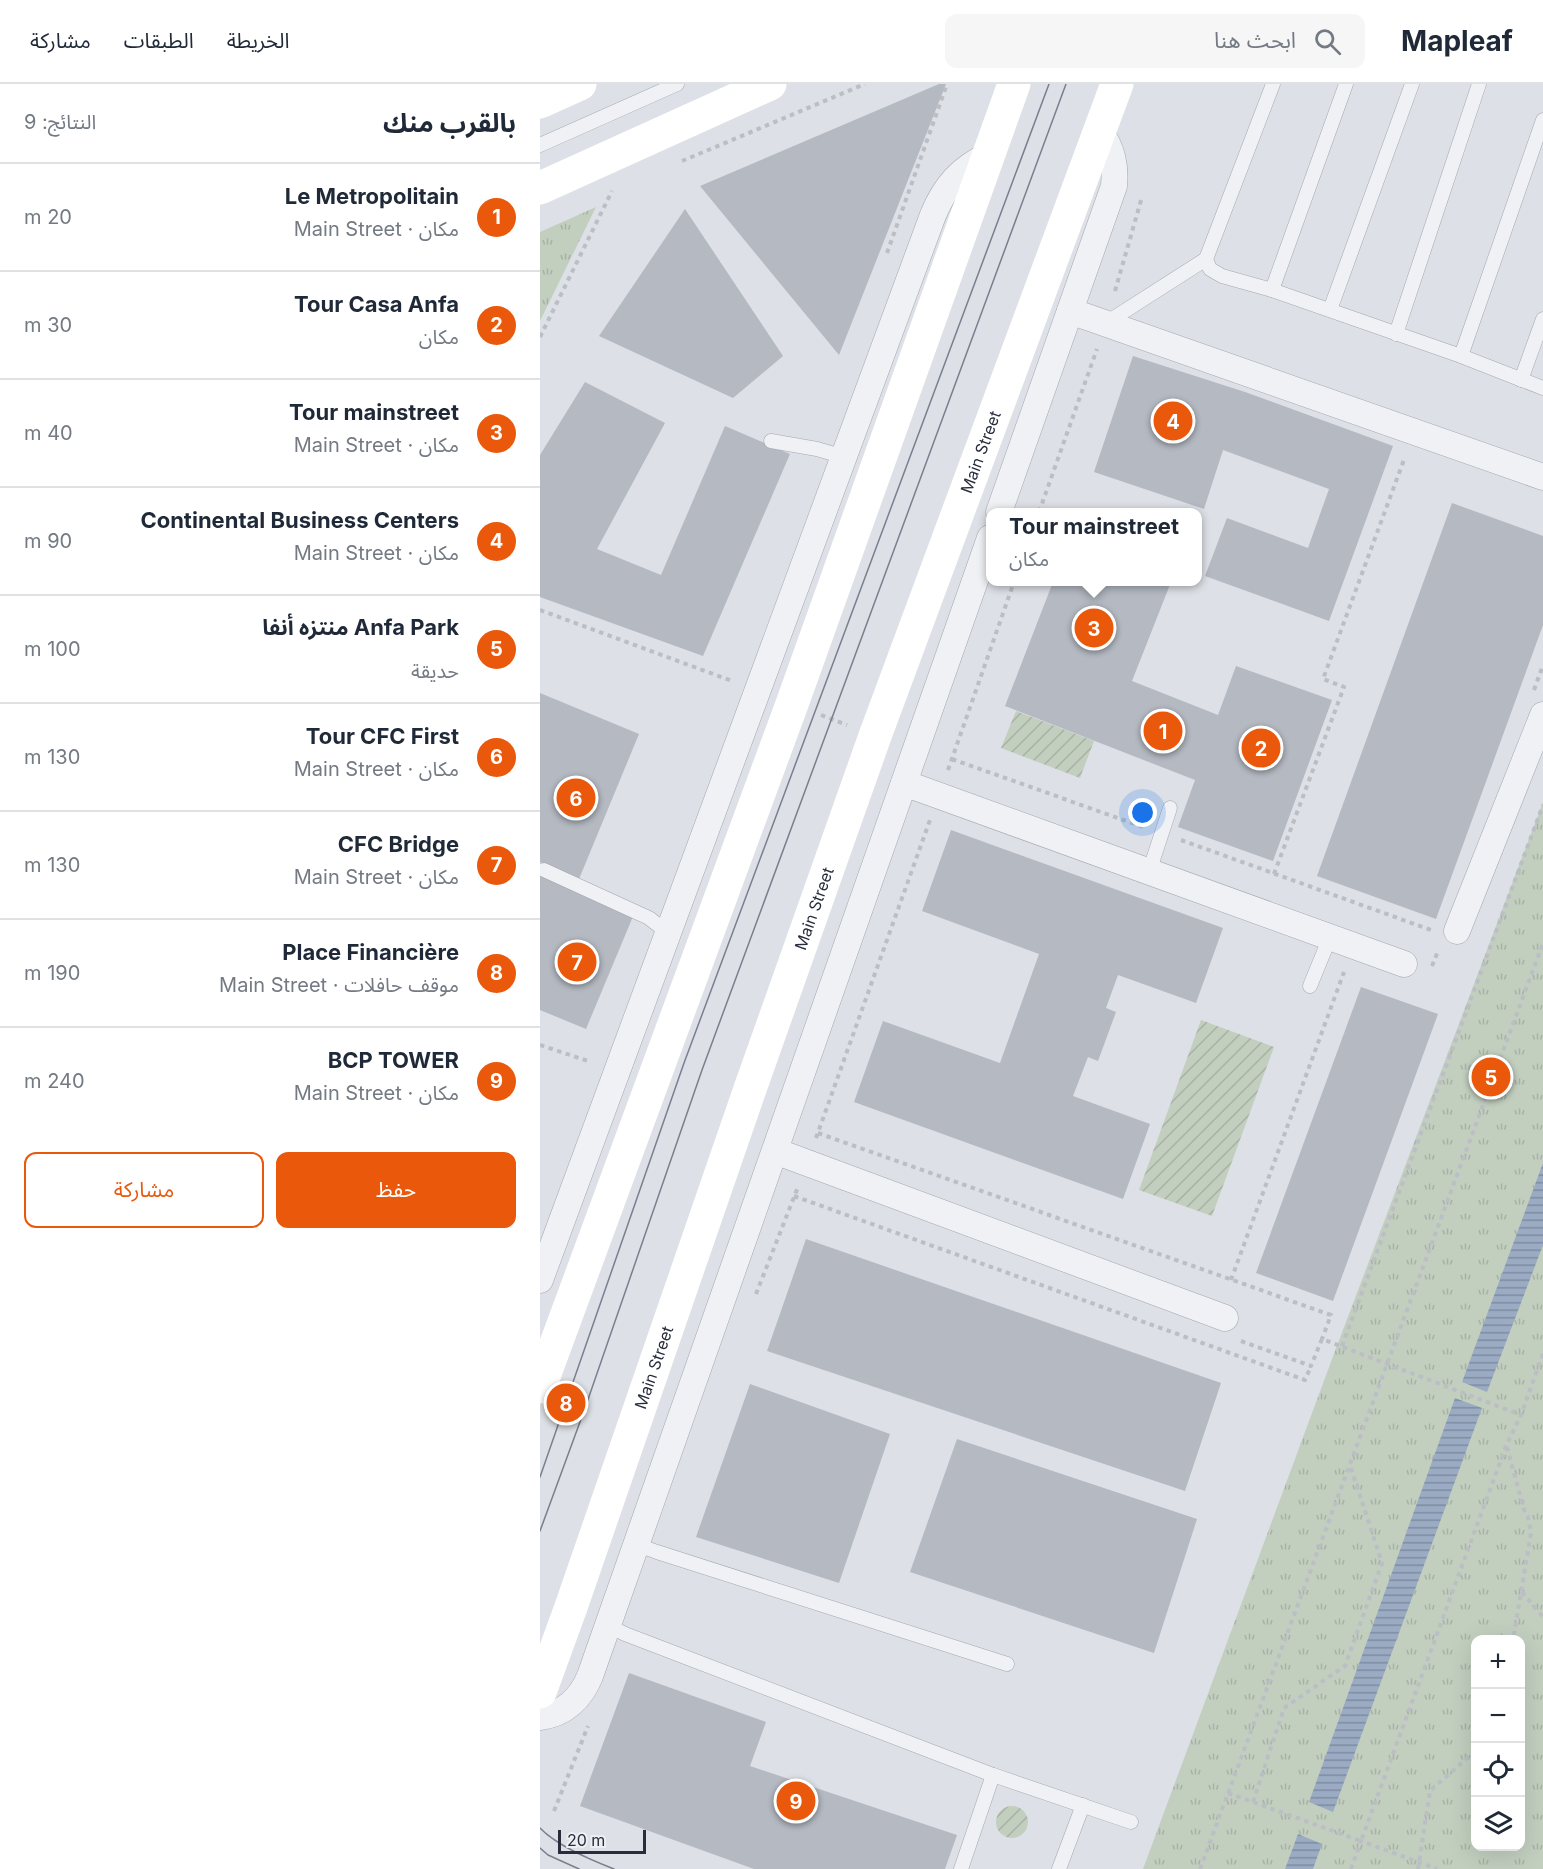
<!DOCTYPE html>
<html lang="ar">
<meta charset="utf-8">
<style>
:root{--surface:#fff;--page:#f6f6f7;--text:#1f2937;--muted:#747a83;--line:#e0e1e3;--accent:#ea580c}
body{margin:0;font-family:Inter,"Noto Sans Arabic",sans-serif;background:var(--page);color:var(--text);direction:rtl}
.controls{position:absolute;right:18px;bottom:18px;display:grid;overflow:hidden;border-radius:12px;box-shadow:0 6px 24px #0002}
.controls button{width:54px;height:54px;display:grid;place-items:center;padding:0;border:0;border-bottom:2px solid var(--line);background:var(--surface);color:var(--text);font:30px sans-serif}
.scale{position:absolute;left:18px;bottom:15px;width:88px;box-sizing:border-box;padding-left:6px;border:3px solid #282d3b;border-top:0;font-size:16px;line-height:21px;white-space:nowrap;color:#282d3b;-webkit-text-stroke:4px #eceff3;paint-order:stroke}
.you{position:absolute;left:603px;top:729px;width:21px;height:21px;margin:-15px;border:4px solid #fff;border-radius:50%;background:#1a73e8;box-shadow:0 0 0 9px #1a73e833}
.badge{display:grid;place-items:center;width:39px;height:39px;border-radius:50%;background:var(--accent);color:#fff;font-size:20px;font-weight:700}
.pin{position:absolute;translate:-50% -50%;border:3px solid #fff;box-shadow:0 2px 6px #0006}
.popup{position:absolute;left:446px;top:424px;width:216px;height:78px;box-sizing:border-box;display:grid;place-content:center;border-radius:12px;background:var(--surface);filter:drop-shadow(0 2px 4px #0005);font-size:20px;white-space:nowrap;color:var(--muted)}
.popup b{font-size:22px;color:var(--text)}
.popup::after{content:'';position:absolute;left:50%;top:100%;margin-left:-12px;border:12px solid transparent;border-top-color:var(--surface)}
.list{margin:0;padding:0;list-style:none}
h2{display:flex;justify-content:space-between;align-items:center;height:78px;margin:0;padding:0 24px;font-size:26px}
h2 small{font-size:20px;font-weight:400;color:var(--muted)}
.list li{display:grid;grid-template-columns:39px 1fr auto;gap:18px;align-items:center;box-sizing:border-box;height:108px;padding:0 24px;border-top:2px solid var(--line)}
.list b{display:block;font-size:22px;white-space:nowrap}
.list p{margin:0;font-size:20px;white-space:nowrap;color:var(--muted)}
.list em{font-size:20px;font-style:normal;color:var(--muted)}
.actions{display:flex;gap:12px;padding:18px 24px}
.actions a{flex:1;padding:14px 0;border:2px solid var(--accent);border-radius:12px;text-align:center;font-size:21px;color:var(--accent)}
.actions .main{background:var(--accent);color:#fff}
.icon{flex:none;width:33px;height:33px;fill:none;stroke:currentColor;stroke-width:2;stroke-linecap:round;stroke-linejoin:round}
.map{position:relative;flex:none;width:1003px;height:1785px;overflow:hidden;direction:ltr}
header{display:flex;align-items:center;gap:36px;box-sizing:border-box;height:84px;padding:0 30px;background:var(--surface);border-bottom:2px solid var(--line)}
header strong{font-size:28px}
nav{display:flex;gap:33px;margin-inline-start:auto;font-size:21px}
.search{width:420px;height:54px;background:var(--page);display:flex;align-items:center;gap:15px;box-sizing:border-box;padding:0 21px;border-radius:12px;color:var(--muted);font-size:22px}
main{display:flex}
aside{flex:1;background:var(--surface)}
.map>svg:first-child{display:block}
</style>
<header>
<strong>Mapleaf</strong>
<div class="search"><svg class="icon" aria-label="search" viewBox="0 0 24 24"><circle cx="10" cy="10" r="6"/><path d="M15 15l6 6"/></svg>ابحث هنا</div>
<nav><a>الخريطة</a><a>الطبقات</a><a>مشاركة</a></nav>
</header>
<main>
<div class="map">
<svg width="1003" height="1785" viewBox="0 0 1003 1785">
<defs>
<pattern id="park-tufts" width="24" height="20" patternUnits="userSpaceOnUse" patternTransform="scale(1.5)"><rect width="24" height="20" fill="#c2cfbf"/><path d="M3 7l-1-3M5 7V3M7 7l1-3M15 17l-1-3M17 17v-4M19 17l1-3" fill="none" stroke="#a7b2a5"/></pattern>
<pattern id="garden-furrows" width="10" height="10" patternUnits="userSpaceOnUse" patternTransform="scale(1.5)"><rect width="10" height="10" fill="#c2cfbf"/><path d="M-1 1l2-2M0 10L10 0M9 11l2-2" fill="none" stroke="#a7b2a5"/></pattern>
<pattern id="water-rules" width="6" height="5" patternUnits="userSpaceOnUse" patternTransform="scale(1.5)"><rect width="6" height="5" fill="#9aabc3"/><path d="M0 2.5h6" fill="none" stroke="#7e8ca0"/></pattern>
</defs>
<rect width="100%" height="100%" fill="#dde0e6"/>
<g fill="url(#park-tufts)" fill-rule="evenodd">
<path d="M56,123L0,237V148Z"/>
<path d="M1003,718V1785H603L795,1267ZM936,1556H981V1762H936Z"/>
</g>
<g fill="url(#garden-furrows)">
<path d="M476,627L554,657L540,694L461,664Z"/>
<path d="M661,936L734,963L672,1132L599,1106Z"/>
<circle cx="472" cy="1738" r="16"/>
</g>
<g fill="url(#water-rules)">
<path d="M1003,1079V1161L947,1308L922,1298Z"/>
<path d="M915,1314L942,1324L793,1728L769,1718Z"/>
<path d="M758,1750L782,1760L773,1785H745Z"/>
</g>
<g fill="#b4b9c2">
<path d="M399,0H406L299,271L160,102Z"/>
<path d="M145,125L243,272L193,314L59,252Z"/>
<path d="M593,272L705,308L853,362L789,537L665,492L687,434L768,464L789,405L683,366L664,425L554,388Z"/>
<path d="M45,298L125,339L57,465L121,491L185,342L250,370L163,572L0,513V371Z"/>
<path d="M912,419L1003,452V541L896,835L777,792Z"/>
<path d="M513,498H631L592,597L678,631L696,582L792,616L733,777L638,743L655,696L465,622Z"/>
<path d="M0,609L99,650L39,795L0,778Z"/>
<path d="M411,746L683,844L656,919L578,891L566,924L576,928L558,977L548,973L533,1012L610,1040L583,1115L314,1018L343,937L460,979L499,870L382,827Z"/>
<path d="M0,791L94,830L46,945L0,926Z"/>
<path d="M821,903L898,930L793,1217L716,1189Z"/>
<path d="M266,1155L681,1299L645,1407L227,1267Z"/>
<path d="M210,1300L350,1350L299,1499L156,1453Z"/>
<path d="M417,1355L657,1435L614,1569L370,1488Z"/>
<path d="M89,1589L226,1638L210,1682L417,1751L405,1785H214L40,1722Z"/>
</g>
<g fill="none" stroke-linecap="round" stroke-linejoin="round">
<g stroke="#a3a7af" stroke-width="15">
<g id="service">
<path d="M733,0L666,175L670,185L682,192L732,206L806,0"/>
<path d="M0,61L137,0"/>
<path d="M732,206L921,272L1003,304"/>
<path d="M790,226L872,0"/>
<path d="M566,239L666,175"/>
<path d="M856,250L939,0"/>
<path d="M921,272L1003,36"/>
<path d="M981,296L1003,235"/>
<path d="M231,357L277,365L304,373"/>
<path d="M4,786L109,834L128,849"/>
<path d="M609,788L630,724"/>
<path d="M770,902L790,853"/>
<path d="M95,1460L117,1468L467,1580"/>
<path d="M67,1541L85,1550L453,1691L591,1738"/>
<path d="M421,1785L453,1691"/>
<path d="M519,1785L543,1721"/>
</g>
</g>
<g stroke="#a3a7af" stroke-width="27">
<g id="minor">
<path d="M530,227L1003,393"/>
<path d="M459,428L574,102C576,81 572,65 560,47"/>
<path d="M364,699L864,880"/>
<path d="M917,847L1003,631"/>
<path d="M235,1067L685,1234"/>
<path d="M0,1196L393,131C405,102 421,84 449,71"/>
<path d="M0,1633C25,1630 41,1614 50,1592L450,454"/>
</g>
</g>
<g stroke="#bbbec4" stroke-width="4" stroke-dasharray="4.5 4.5" stroke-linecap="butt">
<path d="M142,77L325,0"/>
<path d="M347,169L407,0"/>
<path d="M575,207L602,113"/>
<path d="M0,253L72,107"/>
<path d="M499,428L557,265"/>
<path d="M0,526L192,597"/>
<path d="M994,606L1003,581"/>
<path d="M281,631L307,641"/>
<path d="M412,675L603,743"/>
<path d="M408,686L474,498"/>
<path d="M641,756L891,846"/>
<path d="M734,790L804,603L783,595L865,373"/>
<path d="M892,882L898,867"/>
<path d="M0,961L51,978"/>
<path d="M278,1049L791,1231L782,1255"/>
<path d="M276,1054L390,736"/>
<path d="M254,1112L765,1296L771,1282"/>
<path d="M691,1196L804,888"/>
<path d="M216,1210L258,1103"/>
<path d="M701,1257L771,1282L782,1255L981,1331"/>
<path d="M802,1262L1003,721"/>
<path d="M967,1363L984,1426L988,1433L991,1449L973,1556"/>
<path d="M982,1508L1003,1533"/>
<path d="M688,1709L821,1757L966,1362L981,1331L1003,1270"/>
<path d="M713,1718L744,1624L805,1582L842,1479L810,1381"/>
<path d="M14,1727L48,1642"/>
<path d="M660,1785L1003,859"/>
<path d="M811,1785L821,1757L897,1785"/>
<path d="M878,1785L890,1707L936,1666"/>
</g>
<use href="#service" stroke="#eff1f4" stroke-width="14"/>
<use href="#minor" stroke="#eff1f4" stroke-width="26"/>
<g stroke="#fff" stroke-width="33">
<path d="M0,18L40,0"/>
<path d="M0,104L230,0"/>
<path d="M0,1303L252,620L474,0"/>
<path id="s1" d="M0,1608L31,1523L210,1005L335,652L577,0"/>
</g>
<g stroke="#787f8e" stroke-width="1.5">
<path d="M0,1393L144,979L509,0"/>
<path d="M0,1447L44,1327L162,986L526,0"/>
<path d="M0,1744C17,1762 51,1776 74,1785"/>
<path d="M0,1764L8,1771L39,1785"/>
</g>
</g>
<g text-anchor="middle" stroke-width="5" stroke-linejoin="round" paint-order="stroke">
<g font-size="16" fill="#282d3b" stroke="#eceff3">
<text dy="6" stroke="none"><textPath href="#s1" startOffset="1316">Main Street</textPath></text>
<text dy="6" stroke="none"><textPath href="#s1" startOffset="830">Main Street</textPath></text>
<text dy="6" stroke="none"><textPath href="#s1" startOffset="344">Main Street</textPath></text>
</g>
</g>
</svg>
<div class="controls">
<button>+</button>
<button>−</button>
<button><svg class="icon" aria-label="locate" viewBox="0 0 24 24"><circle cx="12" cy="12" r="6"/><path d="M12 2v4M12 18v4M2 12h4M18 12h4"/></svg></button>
<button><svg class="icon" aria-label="layers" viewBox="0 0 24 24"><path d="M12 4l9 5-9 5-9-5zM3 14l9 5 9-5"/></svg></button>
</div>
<div class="scale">20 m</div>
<div class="you"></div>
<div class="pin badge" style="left:623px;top:647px">1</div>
<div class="pin badge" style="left:721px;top:664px">2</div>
<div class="pin badge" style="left:554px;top:544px">3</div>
<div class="popup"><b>Tour mainstreet</b>مكان</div>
<div class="pin badge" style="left:633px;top:337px">4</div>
<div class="pin badge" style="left:951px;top:993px">5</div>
<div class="pin badge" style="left:36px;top:714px">6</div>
<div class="pin badge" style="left:37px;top:878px">7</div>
<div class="pin badge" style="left:26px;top:1319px">8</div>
<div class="pin badge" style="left:256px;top:1717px">9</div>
</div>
<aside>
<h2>بالقرب منك<small>النتائج: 9</small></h2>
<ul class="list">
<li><span class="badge">1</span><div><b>Le Metropolitain</b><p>مكان · Main Street</p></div><em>20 m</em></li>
<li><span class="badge">2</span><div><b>Tour Casa Anfa</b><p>مكان</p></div><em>30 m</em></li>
<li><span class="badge">3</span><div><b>Tour mainstreet</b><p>مكان · Main Street</p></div><em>40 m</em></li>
<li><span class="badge">4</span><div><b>Continental Business Centers</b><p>مكان · Main Street</p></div><em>90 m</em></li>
<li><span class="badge">5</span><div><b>Anfa Park منتزه أنفا</b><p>حديقة</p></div><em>100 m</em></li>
<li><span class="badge">6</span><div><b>Tour CFC First</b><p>مكان · Main Street</p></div><em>130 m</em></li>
<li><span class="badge">7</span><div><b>CFC Bridge</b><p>مكان · Main Street</p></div><em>130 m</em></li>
<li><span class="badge">8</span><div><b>Place Financière</b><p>موقف حافلات · Main Street</p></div><em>190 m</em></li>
<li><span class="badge">9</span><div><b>BCP TOWER</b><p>مكان · Main Street</p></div><em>240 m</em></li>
</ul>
<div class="actions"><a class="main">حفظ</a><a>مشاركة</a></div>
</aside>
</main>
